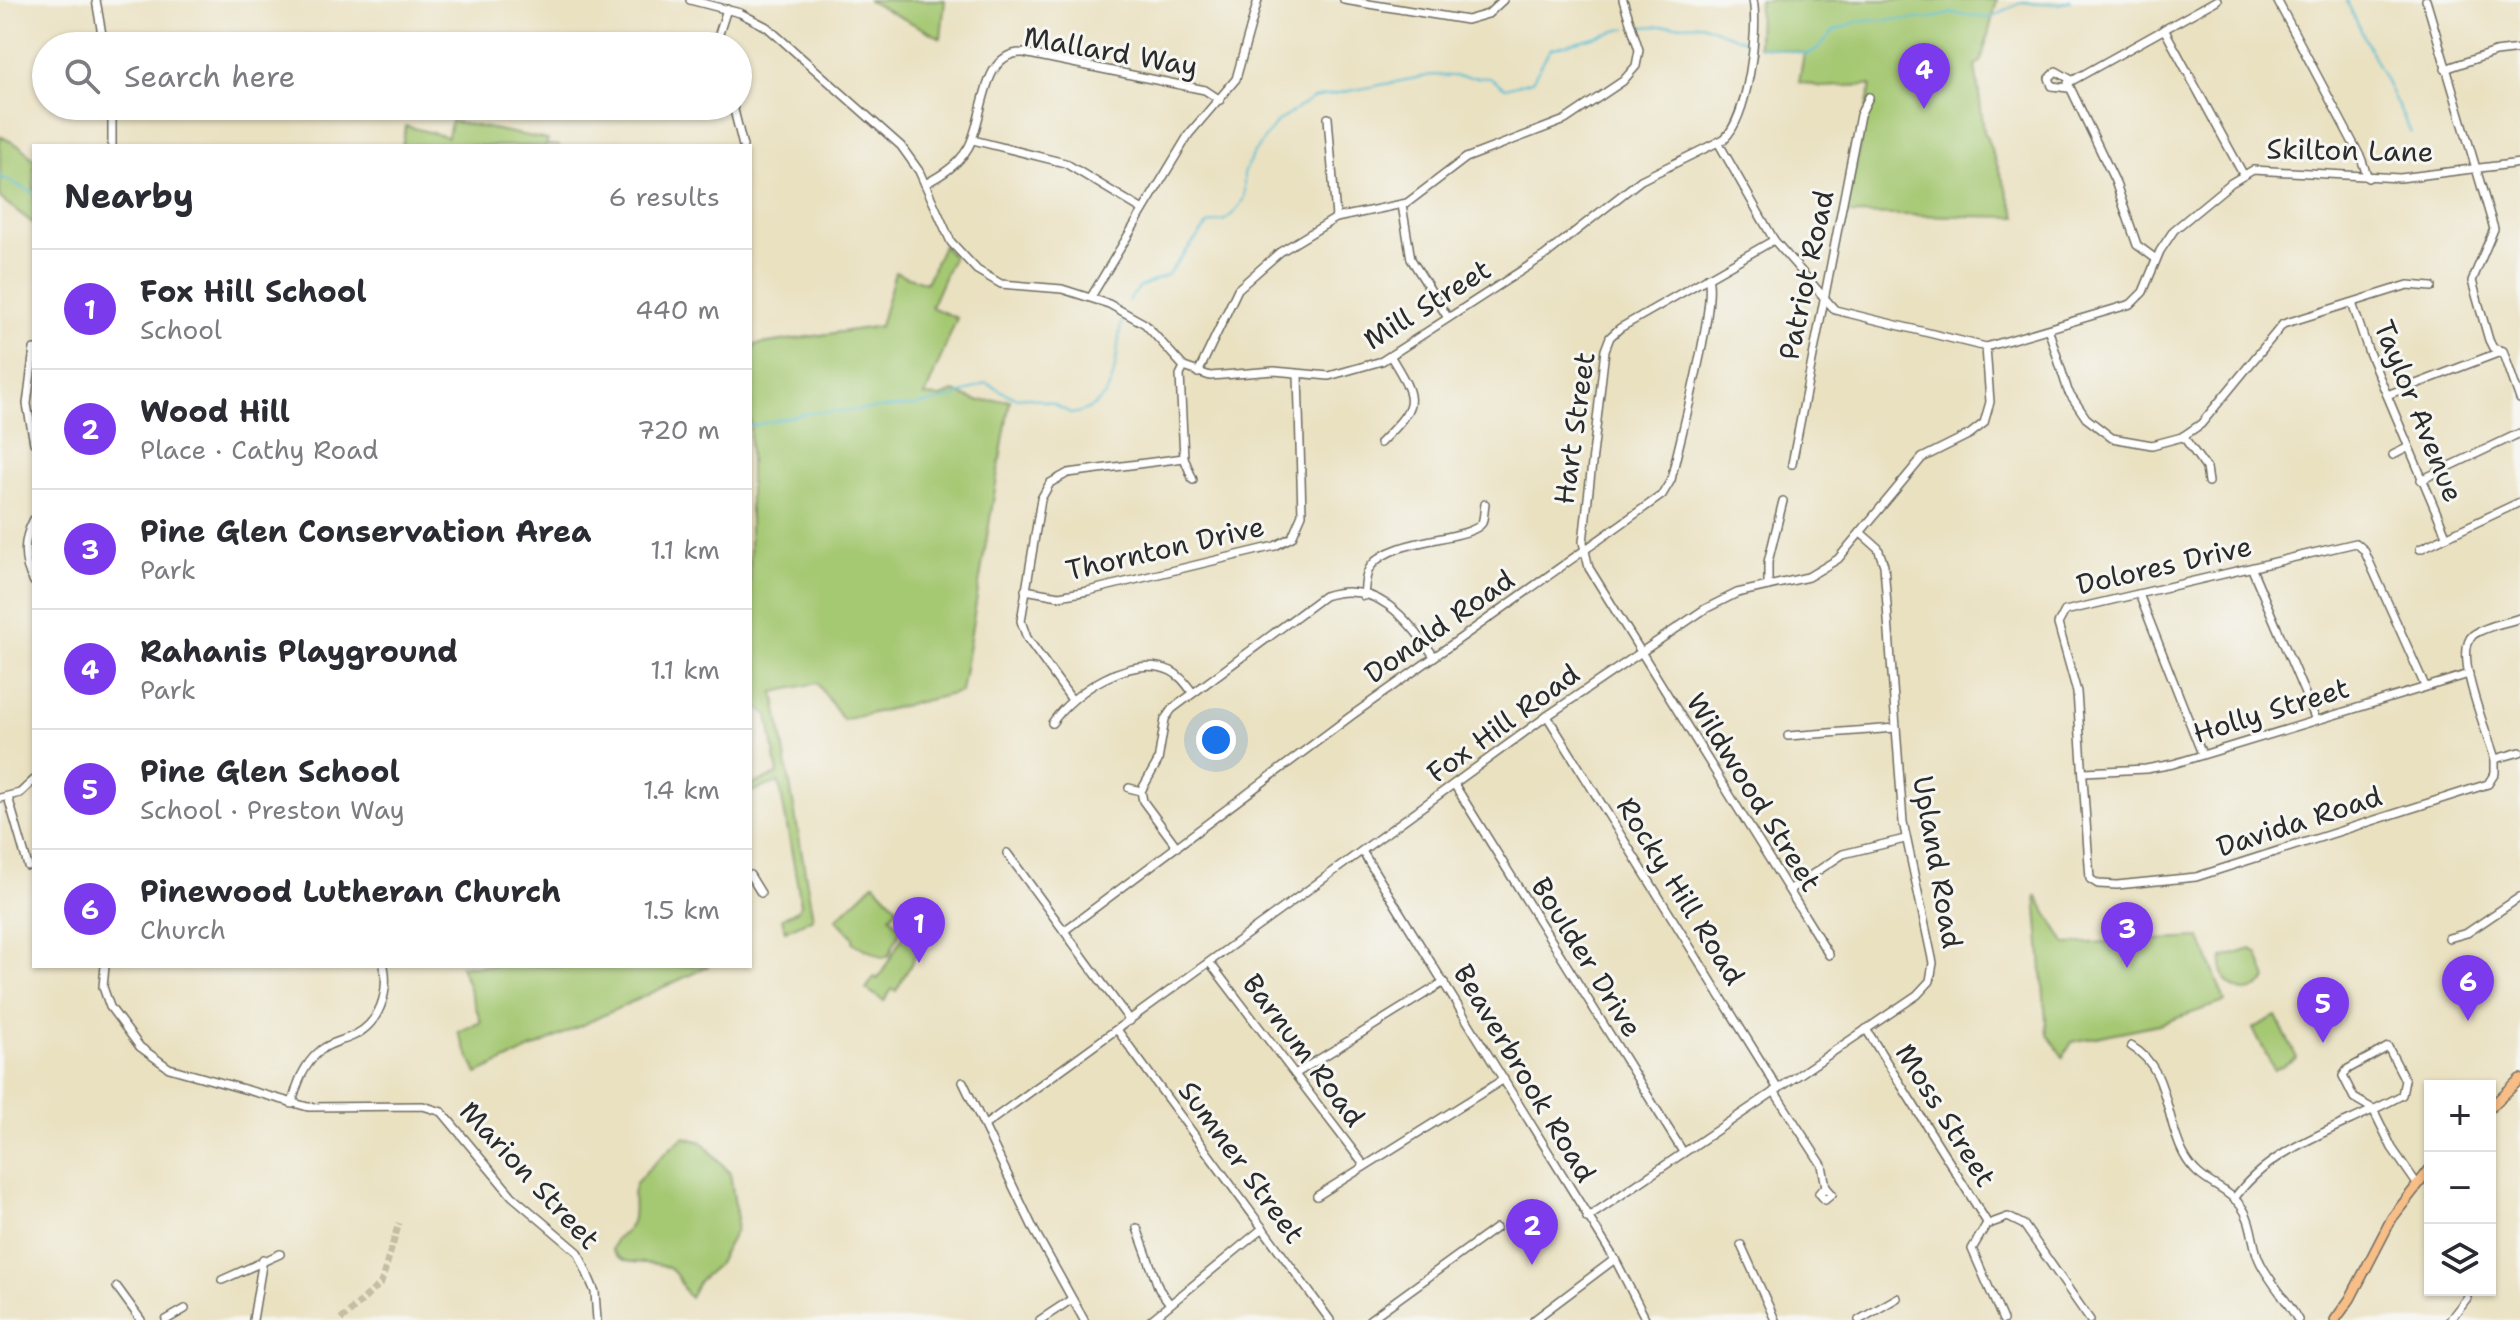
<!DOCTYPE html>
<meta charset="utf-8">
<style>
:root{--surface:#fff;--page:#f7f7f7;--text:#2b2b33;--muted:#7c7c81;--line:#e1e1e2;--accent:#7c3aed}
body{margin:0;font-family:"Shantell Sans",sans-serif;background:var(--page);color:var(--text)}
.controls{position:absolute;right:24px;bottom:24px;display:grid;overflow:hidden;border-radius:0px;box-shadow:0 2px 6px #0004}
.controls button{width:72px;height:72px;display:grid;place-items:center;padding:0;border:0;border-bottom:2px solid var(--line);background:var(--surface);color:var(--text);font:40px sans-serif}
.you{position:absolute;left:1216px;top:740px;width:28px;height:28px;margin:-20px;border:6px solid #fff;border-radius:50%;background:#1a73e8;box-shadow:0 0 0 12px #1a73e833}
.badge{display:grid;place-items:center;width:52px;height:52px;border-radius:50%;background:var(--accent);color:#fff;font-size:26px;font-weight:700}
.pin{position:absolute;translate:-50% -66px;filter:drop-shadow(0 2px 4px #0008)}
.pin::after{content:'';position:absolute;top:42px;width:28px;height:24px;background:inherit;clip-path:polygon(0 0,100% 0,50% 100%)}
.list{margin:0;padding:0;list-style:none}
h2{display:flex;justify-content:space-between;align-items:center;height:104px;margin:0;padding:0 32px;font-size:34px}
h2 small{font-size:26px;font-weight:400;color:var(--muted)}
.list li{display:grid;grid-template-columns:52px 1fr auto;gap:24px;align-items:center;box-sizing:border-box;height:120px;padding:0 32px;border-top:2px solid var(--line)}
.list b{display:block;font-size:30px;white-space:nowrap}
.list p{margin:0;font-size:26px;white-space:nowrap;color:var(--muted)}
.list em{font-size:26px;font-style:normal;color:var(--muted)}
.icon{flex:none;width:44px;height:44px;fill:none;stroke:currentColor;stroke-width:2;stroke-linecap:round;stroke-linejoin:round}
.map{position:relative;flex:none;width:2520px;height:1320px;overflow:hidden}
.search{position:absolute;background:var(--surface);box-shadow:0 2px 6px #0004;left:32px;top:32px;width:720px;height:88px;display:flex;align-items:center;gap:20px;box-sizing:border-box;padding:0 28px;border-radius:44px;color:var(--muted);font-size:30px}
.panel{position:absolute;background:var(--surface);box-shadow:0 2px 6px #0004;left:32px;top:144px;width:720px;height:824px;border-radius:0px}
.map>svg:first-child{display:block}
</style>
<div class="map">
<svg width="2520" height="1320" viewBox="0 0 2520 1320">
<rect width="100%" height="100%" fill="#f6f6f2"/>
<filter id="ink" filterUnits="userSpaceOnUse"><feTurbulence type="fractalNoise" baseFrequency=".0125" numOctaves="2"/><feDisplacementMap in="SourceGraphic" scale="16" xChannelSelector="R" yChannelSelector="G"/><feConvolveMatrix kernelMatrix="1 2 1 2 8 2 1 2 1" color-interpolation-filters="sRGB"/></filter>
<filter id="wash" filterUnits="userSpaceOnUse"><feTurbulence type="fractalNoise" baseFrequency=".006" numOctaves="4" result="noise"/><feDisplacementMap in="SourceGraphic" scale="32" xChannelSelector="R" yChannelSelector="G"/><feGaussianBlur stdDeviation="1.8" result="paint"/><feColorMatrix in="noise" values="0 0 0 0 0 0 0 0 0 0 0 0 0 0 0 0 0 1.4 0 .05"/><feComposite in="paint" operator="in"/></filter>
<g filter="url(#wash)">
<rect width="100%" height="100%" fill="#eae1c1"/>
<g fill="#a5c872" stroke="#687a4e" stroke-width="2">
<path d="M867,0H945L941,38Z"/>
<path d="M1759,0H1997L1981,62L1975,65L1984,131L2017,217L1846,214L1871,85L1822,87L1799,82L1804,53L1758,46Z"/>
<path d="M451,121L548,140L546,145L560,146H402L406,126L448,137Z"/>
<path d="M0,136L22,147L34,160V224L0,198Z"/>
<path d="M943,245L953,257L931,307L957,318L925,396L941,397L954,392L977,401L1010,400L961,692L843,720L817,683L774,692L813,918L785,931L782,918L798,910L801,904L779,782L750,792V786L778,774L768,715L750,703V360L755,345L880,326L895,272L926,283Z"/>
<path d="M874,883L898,908L890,916L901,929L889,955L883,958L853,943V937L836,919Z"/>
<path d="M2036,895L2066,944L2201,938L2225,1002L2159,1024L2072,1042L2063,1057L2047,1034Z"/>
<path d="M908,928L925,939L896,991L892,989L884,1001L866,989L874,977L878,979Z"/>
<path d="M2251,949L2257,952L2267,979C2255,994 2239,995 2226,981L2222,970L2223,958Z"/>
<path d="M461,966H709L477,1074L458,1032L481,1022Z"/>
<path d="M2276,1016L2297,1058L2274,1070L2253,1028Z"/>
<path d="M684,1137L702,1142L730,1173L737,1218L736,1230L717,1265L699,1281L690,1298C680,1289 681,1274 667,1267C649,1258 625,1270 612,1250L616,1238C646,1224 626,1197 637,1182C646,1170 672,1146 684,1137Z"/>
</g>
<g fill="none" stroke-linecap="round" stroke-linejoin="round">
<g stroke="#56bdd3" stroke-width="2">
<path d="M2346,0L2411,133"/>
<path d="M1641,27L1701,24L1748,42"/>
<path d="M1759,46L1807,54L1817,49L1835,30L1859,21L1933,18L1953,13L1989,18L2022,2L2059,4L2070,0"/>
<path d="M0,177L34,193"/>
<path d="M1128,301L1140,287L1167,275L1208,224L1225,220L1236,211L1244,198V173L1254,153L1276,123L1313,98L1432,75L1490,78L1505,88L1532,81L1550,49L1627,28"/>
<path d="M750,426L808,413L912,406L952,398L986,383L1015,398L1027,397L1052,403L1072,414C1124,404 1112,358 1123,316"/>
</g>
</g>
</g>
<g filter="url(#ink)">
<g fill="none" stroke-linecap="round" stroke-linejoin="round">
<path stroke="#c4bda3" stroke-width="7" stroke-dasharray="7 3.5" stroke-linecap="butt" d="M341,1320L381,1283L399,1223"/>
<g stroke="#6e6b60" stroke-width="10">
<g id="minor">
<path d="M96,0L104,46"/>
<path d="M690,0L740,13L767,27L901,146L919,171L951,242L977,270L1001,284L1062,289L1109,304L1145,324L1184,367L1210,376L1274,371L1329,376L1382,361L1544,256L1641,180L1724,139C1748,117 1759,31 1753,0"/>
<path d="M1344,0L1467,20L1488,14L1503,0"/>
<path d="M2277,0L2361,158L2368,178"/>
<path d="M2426,0L2494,229L2472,281L2489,340L2493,348L2503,351L2520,399"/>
<path d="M2164,29L2243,174"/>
<path d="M715,46L727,9"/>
<path d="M2445,69L2495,52L2520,49"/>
<path d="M2068,88L2052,86L2049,78L2056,71L2070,79"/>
<path d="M733,106L743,146"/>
<path d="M1328,118L1336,218"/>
<path d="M973,140L1065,163L1143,210"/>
<path d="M1718,142L1774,240L1835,310L1986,347L2131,304L2143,292L2160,251L2174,230L2231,183L2253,170L2400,178L2520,163"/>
<path d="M112,146V106"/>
<path d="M925,184C942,175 958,165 968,148C985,120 980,50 1024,53L1205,90L1220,100"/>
<path d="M1402,205L1411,259L1448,318"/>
<path d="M1774,240L1620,328L1610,337L1605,350L1583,542L1589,568L1829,955"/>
<path d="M2156,259L2137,245L2115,181L2068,83L2217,0"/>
<path d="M1091,297L1189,134L1236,79L1258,0"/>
<path d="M2352,303L2368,350L2446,535"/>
<path d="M2049,331L2068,391L2086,418L2112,438L2152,445L2182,437L2201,424L2283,324L2408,285L2432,287"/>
<path d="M34,349L27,404L34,443"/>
<path d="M1184,367L1180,375L1184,458L1193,480"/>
<path d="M1198,373L1238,289L1280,252L1336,218L1407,203L1466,158L1565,120L1623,81L1636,66L1639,50L1623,0"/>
<path d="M2387,395L2503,351"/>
<path d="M2183,436L2206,468L2208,482"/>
<path d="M1380,443C1418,404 1419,403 1391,357"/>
<path d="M2393,455L2407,448"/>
<path d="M1792,464L1860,115L1869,97"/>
<path d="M2421,480L2520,433"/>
<path d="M34,519C23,539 22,562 34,582"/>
<path d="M2420,549L2520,502"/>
<path d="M2252,569L2316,720"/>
<path d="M1768,586V562L1783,501"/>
<path d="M1025,590L1059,596L1088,591L1275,546L1292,537L1302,514L1298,375"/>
<path d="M2139,594L2202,754"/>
<path d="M1364,596C1365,586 1365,574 1371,566C1392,537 1470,541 1482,523C1484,518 1484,510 1485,504"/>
<path d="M2425,686L2364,550L2356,543L2065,611L2058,624L2077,692L2090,879L2098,884L2117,885L2196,877L2488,784L2495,773V759C2488,734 2452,652 2473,635C2485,626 2506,623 2520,618"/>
<path d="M1072,700L1027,638L1021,621L1041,499L1050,483L1068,473L1184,458"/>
<path d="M1547,716L1778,1089"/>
<path d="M1052,723C1073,692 1131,653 1171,671C1181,676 1186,684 1193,693"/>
<path d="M1788,736L1896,728"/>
<path d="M2495,759L2520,752"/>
<path d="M2084,772L2146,769L2173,764L2469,674"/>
<path d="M1454,784L1683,1152"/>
<path d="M1129,788L1141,791L1143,801L1177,847"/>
<path d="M1141,791L1158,761L1165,719L1172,709L1324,596C1377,579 1406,618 1434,656"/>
<path d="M8,797L28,866"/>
<path d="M0,798L20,793L34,780"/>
<path d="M1362,851L1617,1263L1646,1320"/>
<path d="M1007,853L1130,1021"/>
<path d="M750,875L761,893"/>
<path d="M1789,890L1843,854L1905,839"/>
<path d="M1064,931L1351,716L1662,495L1671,480C1679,442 1717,306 1708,277"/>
<path d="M2449,938L2467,933L2520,897"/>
<path d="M1210,963L1364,1165"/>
<path d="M105,966L103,987L110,1007L140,1047L169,1068L308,1107L423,1106L442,1112L512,1196L578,1252L595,1292L597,1320"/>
<path d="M1866,1029L1988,1224"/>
<path d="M1118,1031L1330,1320"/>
<path d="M2131,1046C2170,1069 2164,1116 2183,1153C2199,1185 2224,1184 2241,1206C2254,1223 2251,1246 2261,1264C2271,1283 2287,1300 2298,1320"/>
<path d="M1295,1074L1444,982"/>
<path d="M963,1082L1034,1230L1084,1320"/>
<path d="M1774,1091L1822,1165L1826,1187L1819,1193L1825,1200L1832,1194L1826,1187"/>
<path d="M292,1104C297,1083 304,1064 321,1050C331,1042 343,1041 355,1035C380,1022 389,993 384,966"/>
<path d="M2373,1109L2392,1148L2417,1184"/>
<path d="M985,1125L1547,716L1705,609L1737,593L1808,577L1838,559L1922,458L1970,434L1984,423L1990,402L1986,347"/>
<path d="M1317,1196L1504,1079"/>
<path d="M2234,1199C2272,1144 2346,1127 2402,1095L2405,1080L2388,1047L2348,1069L2343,1076L2354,1098L2373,1109"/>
<path d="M1587,1218L1917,995L1930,981L1933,963L1903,822L1884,565L1878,548L1862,534"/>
<path d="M1137,1228L1159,1289L1170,1304"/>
<path d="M1741,1245L1775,1320"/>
<path d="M222,1280L280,1254"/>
<path d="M117,1287L141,1320"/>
<path d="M166,1320L185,1309"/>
<path d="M253,1320L263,1259"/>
<path d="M1040,1320L1072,1299"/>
<path d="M1151,1320L1263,1228"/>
<path d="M1369,1320L1496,1228"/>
<path d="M1534,1320L1615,1259"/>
<path d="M1859,1320L1897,1298"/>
<path d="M2003,1320L1972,1249L1986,1225L2008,1217L2024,1225L2090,1320"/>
<path d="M2450,1320L2467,1298"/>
</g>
</g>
<g stroke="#6e6b60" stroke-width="12">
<g id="major">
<path d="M2490,1108L2520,1079"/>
<path d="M2335,1320L2350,1299L2392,1218L2430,1169"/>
</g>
</g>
<use href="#minor" stroke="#fff" stroke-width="7"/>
<use href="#major" stroke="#f7be87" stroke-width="9"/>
</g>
</g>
<g text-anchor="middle" stroke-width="6" stroke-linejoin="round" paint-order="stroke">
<g font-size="28" fill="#2b2b2b" stroke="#f6f6f2">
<text transform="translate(1111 51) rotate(10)" y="10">Mallard Way</text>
<text transform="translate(2350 150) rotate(1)" y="10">Skilton Lane</text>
<text transform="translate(1806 275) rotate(-78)" y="10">Patriot Road</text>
<text transform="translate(1427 304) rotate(-32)" y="10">Mill Street</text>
<text transform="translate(2419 411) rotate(68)" y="10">Taylor Avenue</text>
<text transform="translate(1574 428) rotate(-82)" y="10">Hart Street</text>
<text transform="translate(1165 548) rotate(-13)" y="10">Thornton Drive</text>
<text transform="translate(2164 565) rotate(-13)" y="10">Dolores Drive</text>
<text transform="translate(1439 626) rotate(-35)" y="10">Donald Road</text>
<text transform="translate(2271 710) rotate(-17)" y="10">Holly Street</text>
<text transform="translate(1503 723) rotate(-36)" y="10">Fox Hill Road</text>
<text transform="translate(1754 792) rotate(58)" y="10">Wildwood Street</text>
<text transform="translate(2299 821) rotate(-18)" y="10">Davida Road</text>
<text transform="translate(1938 862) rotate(80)" y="10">Upland Road</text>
<text transform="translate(1681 891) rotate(58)" y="10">Rocky Hill Road</text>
<text transform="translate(1587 957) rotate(58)" y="10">Boulder Drive</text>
<text transform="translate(1304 1050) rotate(53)" y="10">Barnum Road</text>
<text transform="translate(1525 1073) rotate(59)" y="10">Beaverbrook Road</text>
<text transform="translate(1946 1115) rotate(58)" y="10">Moss Street</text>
<text transform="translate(1242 1162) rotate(54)" y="10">Sumner Street</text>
<text transform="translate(530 1175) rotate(47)" y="10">Marion Street</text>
</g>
</g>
</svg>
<div class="controls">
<button>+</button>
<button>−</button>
<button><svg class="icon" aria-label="layers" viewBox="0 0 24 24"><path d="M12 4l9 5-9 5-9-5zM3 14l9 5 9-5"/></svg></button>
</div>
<div class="you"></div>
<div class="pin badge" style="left:919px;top:963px">1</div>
<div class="pin badge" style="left:1532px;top:1265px">2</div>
<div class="pin badge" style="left:2127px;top:968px">3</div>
<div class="pin badge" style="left:1924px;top:109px">4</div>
<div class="pin badge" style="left:2323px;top:1043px">5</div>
<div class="pin badge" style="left:2468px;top:1021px">6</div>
<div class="search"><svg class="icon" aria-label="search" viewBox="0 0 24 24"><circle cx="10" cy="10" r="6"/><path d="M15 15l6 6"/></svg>Search here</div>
<section class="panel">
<h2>Nearby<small>6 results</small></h2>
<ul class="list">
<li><span class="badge">1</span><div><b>Fox Hill School</b><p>School</p></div><em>440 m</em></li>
<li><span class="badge">2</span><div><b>Wood Hill</b><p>Place · Cathy Road</p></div><em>720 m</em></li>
<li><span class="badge">3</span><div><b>Pine Glen Conservation Area</b><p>Park</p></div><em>1.1 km</em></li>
<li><span class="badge">4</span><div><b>Rahanis Playground</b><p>Park</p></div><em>1.1 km</em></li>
<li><span class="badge">5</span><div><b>Pine Glen School</b><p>School · Preston Way</p></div><em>1.4 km</em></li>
<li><span class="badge">6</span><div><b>Pinewood Lutheran Church</b><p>Church</p></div><em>1.5 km</em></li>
</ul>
</section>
</div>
